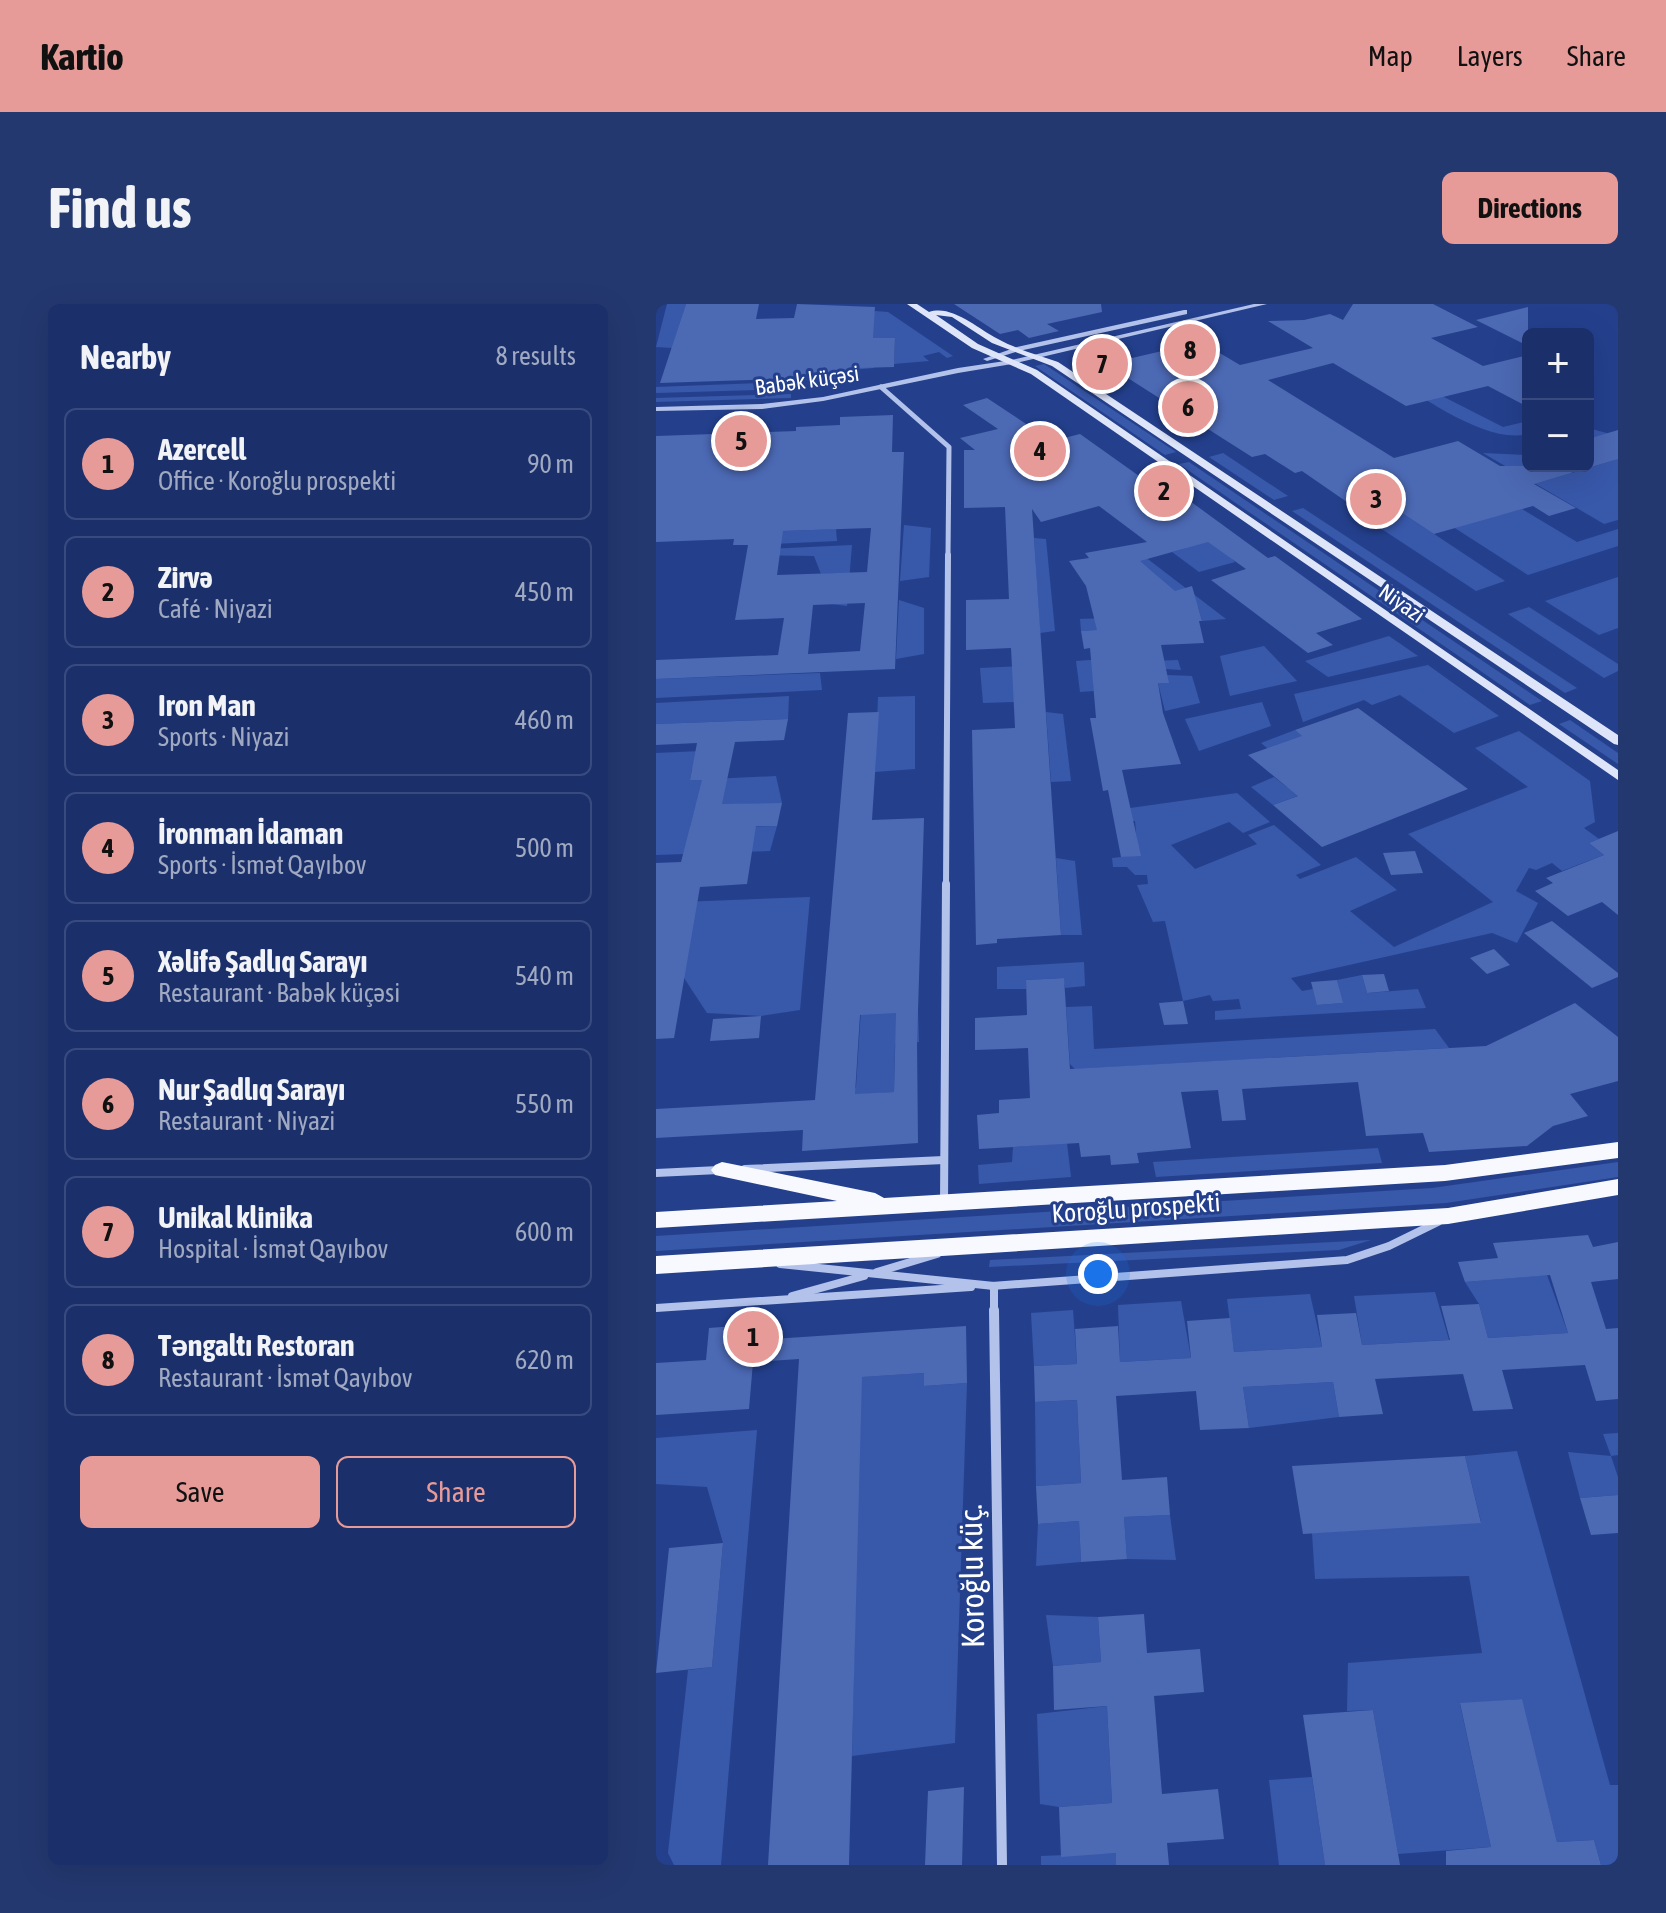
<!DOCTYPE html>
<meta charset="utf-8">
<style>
:root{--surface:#1b306a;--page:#243870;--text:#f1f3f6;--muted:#a0a9c1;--line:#394b7e;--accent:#e69b98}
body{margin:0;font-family:"Asap Condensed",sans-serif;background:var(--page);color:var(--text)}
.controls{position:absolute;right:24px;top:24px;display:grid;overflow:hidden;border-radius:12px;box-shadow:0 8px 32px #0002}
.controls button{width:72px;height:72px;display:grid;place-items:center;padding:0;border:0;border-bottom:2px solid var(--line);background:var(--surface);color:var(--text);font:40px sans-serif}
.you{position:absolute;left:442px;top:970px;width:28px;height:28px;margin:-20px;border:6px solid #fff;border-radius:50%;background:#1a73e8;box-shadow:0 0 0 12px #1a73e833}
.badge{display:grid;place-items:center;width:52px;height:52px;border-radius:50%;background:var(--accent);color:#111;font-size:26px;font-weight:700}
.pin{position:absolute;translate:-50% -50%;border:4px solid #fff;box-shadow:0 2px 8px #0006}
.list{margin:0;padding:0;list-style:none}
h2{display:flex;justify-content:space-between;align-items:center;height:104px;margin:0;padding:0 32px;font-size:34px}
h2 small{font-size:26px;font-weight:400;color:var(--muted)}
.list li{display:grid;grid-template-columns:52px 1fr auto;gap:24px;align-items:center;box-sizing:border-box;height:112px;margin:0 16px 16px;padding:0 16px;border:2px solid var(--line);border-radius:12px}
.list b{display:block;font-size:30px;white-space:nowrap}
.list p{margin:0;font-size:26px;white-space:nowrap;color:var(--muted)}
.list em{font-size:26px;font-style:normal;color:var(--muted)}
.actions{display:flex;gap:16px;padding:24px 32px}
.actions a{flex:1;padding:18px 0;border:2px solid var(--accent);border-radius:12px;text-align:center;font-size:28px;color:var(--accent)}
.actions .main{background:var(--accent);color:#111}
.map{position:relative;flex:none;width:962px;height:1561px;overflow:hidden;border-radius:12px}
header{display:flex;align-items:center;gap:48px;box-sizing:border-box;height:112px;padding:0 40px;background:var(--accent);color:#111}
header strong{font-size:38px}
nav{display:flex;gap:44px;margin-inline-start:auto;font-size:28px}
.intro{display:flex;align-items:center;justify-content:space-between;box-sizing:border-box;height:192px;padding:0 48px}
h1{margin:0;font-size:56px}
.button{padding:20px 36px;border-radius:12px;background:var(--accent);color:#111;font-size:28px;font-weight:700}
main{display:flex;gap:48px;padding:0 48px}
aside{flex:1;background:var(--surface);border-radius:12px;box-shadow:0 8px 32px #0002}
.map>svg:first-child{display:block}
</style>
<header>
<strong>Kartio</strong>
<nav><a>Map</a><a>Layers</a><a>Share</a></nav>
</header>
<div class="intro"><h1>Find us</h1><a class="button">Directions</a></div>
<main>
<aside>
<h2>Nearby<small>8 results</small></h2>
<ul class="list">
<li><span class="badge">1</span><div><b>Azercell</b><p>Office · Koroğlu prospekti</p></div><em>90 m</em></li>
<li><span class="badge">2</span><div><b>Zirvə</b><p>Café · Niyazi</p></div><em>450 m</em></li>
<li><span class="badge">3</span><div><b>Iron Man</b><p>Sports · Niyazi</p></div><em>460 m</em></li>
<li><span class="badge">4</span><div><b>İronman İdaman</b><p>Sports · İsmət Qayıbov</p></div><em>500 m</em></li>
<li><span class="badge">5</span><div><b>Xəlifə Şadlıq Sarayı</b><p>Restaurant · Babək küçəsi</p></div><em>540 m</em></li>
<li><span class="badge">6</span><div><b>Nur Şadlıq Sarayı</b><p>Restaurant · Niyazi</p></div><em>550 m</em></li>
<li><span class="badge">7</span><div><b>Unikal klinika</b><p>Hospital · İsmət Qayıbov</p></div><em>600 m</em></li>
<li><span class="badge">8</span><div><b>Tәngaltı Restoran</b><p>Restaurant · İsmət Qayıbov</p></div><em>620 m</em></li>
</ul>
<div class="actions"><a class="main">Save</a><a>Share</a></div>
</aside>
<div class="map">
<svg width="962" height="1561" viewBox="0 0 962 1561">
<rect width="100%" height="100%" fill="#24408d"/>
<g fill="#3858aa">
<path d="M11,0H30L16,44L0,43Z"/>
<path d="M219,7L232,8L297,52L291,54L283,48L267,52L273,57L238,60L239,34H217L218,64L183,67Z"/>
<path d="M388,60L520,148L509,151L379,62Z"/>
<path d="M728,70L788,93L847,123L872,117V130C830,141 765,91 728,70Z"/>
<path d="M104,79L101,86L0,89V83Z"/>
<path d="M135,90V94L0,98V94Z"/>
<path d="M932,124L962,132V216L948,220L827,149L872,151V162H904L916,169L958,156L932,142Z"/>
<path d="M567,149L632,192L618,196L553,153Z"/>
<path d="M533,158L886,397L874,401L523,160Z"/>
<path d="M754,196L826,204L840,212L866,205L921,238L962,225V242L872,271L766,203L745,208L849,277L820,287L715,218L743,209L733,201Z"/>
<path d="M647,204L921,384L909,389L636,207Z"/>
<path d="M248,221L275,224L273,273L244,277Z"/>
<path d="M547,222L579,258L543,268L516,248L530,244Z"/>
<path d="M180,225L181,237L96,241L80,229Z"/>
<path d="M378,234L390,235L399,327L384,329Z"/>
<path d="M196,241L191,302L176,300L179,269L165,270L158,252L91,251L92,246Z"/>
<path d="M480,246L570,315L546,317L542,303L537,322L425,327L424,315L450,314L516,285L492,264L476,268Z"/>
<path d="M962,273V324L943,331L889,297Z"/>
<path d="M243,296L268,304V350L240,355Z"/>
<path d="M873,303L962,360V367L948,374L852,310Z"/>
<path d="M733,332L762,352L672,373L649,357Z"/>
<path d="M608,342L641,377L574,392L564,352Z"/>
<path d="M448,355L449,359L522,356L525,366L436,360L438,387L424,388L420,357Z"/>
<path d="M772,361L843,412L798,429L744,391L716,401L708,396L647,418L638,390Z"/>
<path d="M369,362L358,398L327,399L324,364Z"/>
<path d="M164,369L166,386L0,394V375Z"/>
<path d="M511,371L536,372L544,399L509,407L502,379H512Z"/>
<path d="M133,392L132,415L0,420V399Z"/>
<path d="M259,392V465L219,468L222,393Z"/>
<path d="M606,398L615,422L543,447L529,415Z"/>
<path d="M390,408L407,410L415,477L395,478Z"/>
<path d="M914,416L962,449V460L903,420Z"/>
<path d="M639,426L696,472L617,501L595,483L618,473L631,483L649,476L605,439Z"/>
<path d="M863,427L934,477L939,518L928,524L943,535L933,539L948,551L906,567L896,559L880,566L873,564L860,587L882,599L861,639L836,629L635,674L646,687L657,685L662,701L686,699L681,676L706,671L711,689L762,685L770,704L559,716V707L585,705L583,695L557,697L554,691L527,697L509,617L497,618L481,581L492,580L491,571H479L471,563H457L456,554L482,551L479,517L468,518L467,505L581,489L614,518L587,529L573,518L515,541L539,565L601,540L592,531L618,521L665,561L640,571L644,575L700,553L741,586L694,607L738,643L837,598L752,530L872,483L819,444Z"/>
<path d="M67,446L74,463L36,465L34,476L120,472L126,499L40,501L34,523L121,522L114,547L0,551V449Z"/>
<path d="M400,554L419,557L426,631H405Z"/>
<path d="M154,593L144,706L105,712L51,709L28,674L0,599Z"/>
<path d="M209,643L262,707L263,738L239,740L238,788L195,791L200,783Z"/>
<path d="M428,658L429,682L409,684L407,674L370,676V685H341V663Z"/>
<path d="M436,702L438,745L779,725L793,744L419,765L414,760L410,703Z"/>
<path d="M411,839L415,873L323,880L322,861L356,858L357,843Z"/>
<path d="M722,844L726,859L500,873L497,858Z"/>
<path d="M962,858V873L790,899L0,947V932L776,884Z"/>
<path d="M715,936L683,946L333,963L334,956Z"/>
<path d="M891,971L912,1029L832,1034L823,1000L809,978Z"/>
<path d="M779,988L793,1036L706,1041L698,992Z"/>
<path d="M654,990L666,1043L578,1048L571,995Z"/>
<path d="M525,997L535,1054L464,1058L462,1001Z"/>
<path d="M417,1006L421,1060L378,1062L375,1009Z"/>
<path d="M268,1069V1082L311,1079L299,1439L196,1452L204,1073Z"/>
<path d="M677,1078L683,1113L593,1124L587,1083Z"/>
<path d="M421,1096L425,1179L380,1182L379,1098Z"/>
<path d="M101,1126L65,1561H18L12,1549L32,1366L56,1363L67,1239L51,1183L0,1180V1134Z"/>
<path d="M962,1129V1151L955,1152L962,1173V1191L924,1194L912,1148L955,1152L947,1130Z"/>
<path d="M861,1147L954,1481H962V1561H945L938,1536L901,1538L865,1395L804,1400L835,1543L742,1550L717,1406L691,1407L692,1359L826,1349L813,1272L659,1275L656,1229L825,1218L809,1152Z"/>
<path d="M514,1211L520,1256L471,1255L468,1213Z"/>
<path d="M423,1217L425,1258L380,1262L382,1220Z"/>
<path d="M390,1311L442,1313L445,1358L397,1362Z"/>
<path d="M451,1402L456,1499L403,1503L384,1500L381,1410Z"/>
<path d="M656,1473L669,1561H623L613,1476Z"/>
<path d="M460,1549V1561H385V1552Z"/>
</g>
<g fill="#4c69b4" fill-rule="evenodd">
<path d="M30,0H103L100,15L138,14L141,0L219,3L217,34H239L238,63L202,64L201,74L148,76L147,82L119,83L120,75L4,79Z"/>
<path d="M298,0H445L446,8L391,20L403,27L373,34L362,26L344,30Z"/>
<path d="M697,0H777L822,23L775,34L827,62L872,51V103L832,82L750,102L677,59L612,76L738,154L802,137L844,162H920L921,167L878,180L920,204L893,212L877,202L778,230L728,197L701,205L646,167L639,169L609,150L596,153L456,64L470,61L463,57L545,38L584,61L657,44L612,17L648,16L674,10L687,16Z"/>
<path d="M872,3V42L820,16Z"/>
<path d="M331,94L396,137L424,130L500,184L512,181L612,254L619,252L706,315L660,329L677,341L652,349L555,276L590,265L552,238L484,257L519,287L536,282L546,317H543L548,339L505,341L513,379H502L507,409L525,460L466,466L485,552L465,553L452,486L447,487L434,414H440L434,344L428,345L425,327L441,326L430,282L413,257L433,254L429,249L491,238L443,202L385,218L376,205L405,631L341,635V639L320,641L316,426L359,424L355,344L310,346V296L353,295L349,203L308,204V146H319L304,134L342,125L307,101Z"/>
<path d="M237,111L236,148H248L239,365L0,375V356L122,351L128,314L79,316L92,241H77L78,235L0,238V132L140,127V123L184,121V113ZM215,224L211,268L121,271L127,227ZM209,299L204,347L152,350L157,301Z"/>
<path d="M962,126V155L932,164V135Z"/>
<path d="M702,404L812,485L666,543L617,501L642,492L592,451L646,432L639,426Z"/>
<path d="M223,408L216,516L268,514L261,738L262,839L146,847L147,826L0,834V805L159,796L192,409ZM240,709L238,788L199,790L204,711Z"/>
<path d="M132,415L128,436L79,438L66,500L126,499L121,522H100L91,580L44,583L18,734L0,735V559L25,558L46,476H34L41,439L0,441V420Z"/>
<path d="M962,527V611L946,598L912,612L879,587L897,579L890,574L948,551L933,539Z"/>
<path d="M759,547L767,569L735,571L727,549Z"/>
<path d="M896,617L962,669V673L936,684L868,629Z"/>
<path d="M838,645L854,661L831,670L814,654Z"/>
<path d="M728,670L733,687L711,689L706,671Z"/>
<path d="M408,674L414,765L830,742L919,699L962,733V777L914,790L932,812L897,822L871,842L773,848L767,829L710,832L702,778L586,785L590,816L566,817L562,786L525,788L535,844L481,849L483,859L455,861L454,851L425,853L423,839L323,845L321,811L343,809V796L374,794L372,744L319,746V714L371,711L370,676Z"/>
<path d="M681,676L687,699L661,701L655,678Z"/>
<path d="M527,697L532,720L508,721L503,699Z"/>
<path d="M105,712L103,734L54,737L57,715Z"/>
<path d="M932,931L937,943L962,938V975L935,978L950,1025L962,1024V1095L940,1097L929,1061L846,1066L857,1105L817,1107L807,1070L719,1075L727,1110L683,1113L677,1078L587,1083L593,1124L544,1126L540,1087L460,1092L466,1176L511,1173L514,1211L468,1213L471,1255L425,1258L423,1217L382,1220L380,1182L425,1179L421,1096L379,1098L378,1062L421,1060L419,1025L462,1022L464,1058L535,1054L531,1017L574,1014L578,1048L666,1043L661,1011L700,1009L706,1041L794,1036L785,1002L823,1000L832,1034L912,1029L894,971L809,978L802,958L842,954L837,939Z"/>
<path d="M104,1020L102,1036L310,1022L311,1079L268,1082V1069L206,1073L193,1561H112L143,1055L97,1058L93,1105L0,1111V1059L50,1056L53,1024Z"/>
<path d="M809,1152L825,1219L647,1230L636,1162Z"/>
<path d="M962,1191V1229L935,1231L924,1194Z"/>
<path d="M67,1239L56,1363L0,1369L13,1244Z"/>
<path d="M488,1310L491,1349L544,1345L548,1388L498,1392L506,1490L562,1485L568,1535L511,1539L513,1561H460V1549L405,1553L403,1503L456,1499L451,1402L398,1406L397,1362L445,1358L442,1313Z"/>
<path d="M866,1395L901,1538L938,1536L945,1561H790V1547L835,1543L804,1399Z"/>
<path d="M717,1406L744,1561H669L647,1411Z"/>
<path d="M308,1483L306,1561H269L272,1487Z"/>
</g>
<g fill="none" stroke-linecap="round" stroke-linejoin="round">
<path stroke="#b3c2eb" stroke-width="5" d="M225,83L293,143L292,253"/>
<path stroke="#b3c2eb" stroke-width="6" d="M290,582L292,251"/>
<g stroke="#b3c2eb" stroke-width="8">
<path d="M89,865L288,856"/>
<path d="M0,869L63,866"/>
<path d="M288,900L290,580"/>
<path d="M124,960L338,982V1008"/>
<path d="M221,968L281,950"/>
<path d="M336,982L691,956L733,942L782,918"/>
<path d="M136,992L208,972"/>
<path d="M0,1004L315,983"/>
</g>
<path stroke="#b3c2eb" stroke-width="10" d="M338,1006L346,1561"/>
<g fill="#b3c2eb" fill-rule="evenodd">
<path d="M598,0H611L356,60L302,69L167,97L106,105L0,107V103L106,100L167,93L302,64L356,56Z"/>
<path d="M528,6H531V10L363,47L331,57L327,55L361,43Z"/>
</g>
<path fill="#dee5f9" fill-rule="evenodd" d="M251,0H261L273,8C296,0 322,25 342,35C360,45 382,51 402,58L962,431V441L958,440L396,62L336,39L296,13L280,11L322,40L381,66L962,466V476L375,70L316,44Z"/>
<g fill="#f7f9fe" fill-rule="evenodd">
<path d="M962,838V854L789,877L0,924V908L181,897L59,871L55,866L59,861L66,858L219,889L228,894L789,861Z"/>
<path d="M962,875V891L792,920L0,970V952L792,904Z"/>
</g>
</g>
<g text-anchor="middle" stroke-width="6" stroke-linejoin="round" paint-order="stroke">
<g font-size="22" fill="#fff" stroke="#24408d">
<text transform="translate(151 76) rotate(-8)" y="8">Babək küçəsi</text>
<text transform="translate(746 299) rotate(35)" y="8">Niyazi</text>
</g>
<g font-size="26" fill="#fff" stroke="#24408d">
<text transform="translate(480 904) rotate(-4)" y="9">Koroğlu prospekti</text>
</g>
<g font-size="32" fill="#fff" stroke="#24408d">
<text transform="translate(316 1272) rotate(-91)" y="11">Koroğlu küç.</text>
</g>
</g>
</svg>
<div class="controls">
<button>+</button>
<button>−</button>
</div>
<div class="you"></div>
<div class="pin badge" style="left:97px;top:1033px">1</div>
<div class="pin badge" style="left:508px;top:187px">2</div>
<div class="pin badge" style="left:720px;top:195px">3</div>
<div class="pin badge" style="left:384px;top:147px">4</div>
<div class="pin badge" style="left:85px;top:137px">5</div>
<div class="pin badge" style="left:532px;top:103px">6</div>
<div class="pin badge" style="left:446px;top:60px">7</div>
<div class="pin badge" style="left:534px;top:46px">8</div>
</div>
</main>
